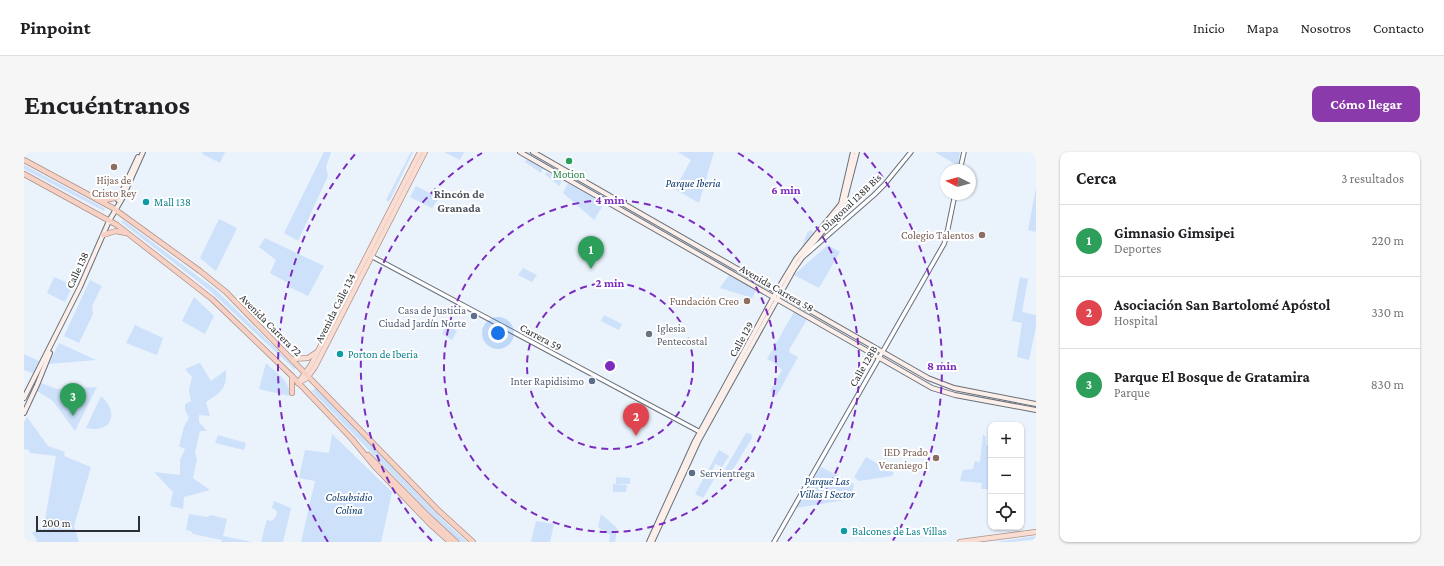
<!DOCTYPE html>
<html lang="es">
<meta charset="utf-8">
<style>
:root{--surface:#fff;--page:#f6f6f6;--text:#202124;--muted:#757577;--line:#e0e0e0;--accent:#8a3aaa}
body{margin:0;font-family:"Crimson Pro",serif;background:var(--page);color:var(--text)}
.controls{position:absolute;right:12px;bottom:12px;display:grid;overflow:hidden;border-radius:8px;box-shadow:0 1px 3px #0004}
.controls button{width:36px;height:36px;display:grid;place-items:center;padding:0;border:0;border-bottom:1px solid var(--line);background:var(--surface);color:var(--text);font:20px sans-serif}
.compass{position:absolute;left:916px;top:12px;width:36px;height:36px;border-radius:50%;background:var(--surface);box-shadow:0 1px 3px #0004;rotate:276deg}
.scale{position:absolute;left:12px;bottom:10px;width:104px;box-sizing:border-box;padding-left:4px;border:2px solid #2c2f33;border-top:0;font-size:11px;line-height:14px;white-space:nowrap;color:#2c2f33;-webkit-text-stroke:3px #fff;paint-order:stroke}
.you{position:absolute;left:474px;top:181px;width:14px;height:14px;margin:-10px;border:3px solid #fff;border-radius:50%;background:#1a73e8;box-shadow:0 0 0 6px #1a73e833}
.badge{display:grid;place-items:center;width:26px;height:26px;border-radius:50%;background:var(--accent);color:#fff;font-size:13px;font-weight:700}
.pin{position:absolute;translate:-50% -33px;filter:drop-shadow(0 1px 2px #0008)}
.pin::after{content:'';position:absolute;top:21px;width:14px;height:12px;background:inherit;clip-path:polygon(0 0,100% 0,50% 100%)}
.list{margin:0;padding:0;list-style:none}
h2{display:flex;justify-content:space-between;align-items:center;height:52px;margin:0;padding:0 16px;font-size:17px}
h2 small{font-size:13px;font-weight:400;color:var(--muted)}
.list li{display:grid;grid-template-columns:26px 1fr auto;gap:12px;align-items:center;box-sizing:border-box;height:72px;padding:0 16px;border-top:1px solid var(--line)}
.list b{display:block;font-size:15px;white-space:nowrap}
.list p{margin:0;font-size:13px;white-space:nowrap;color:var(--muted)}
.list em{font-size:13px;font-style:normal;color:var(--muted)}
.icon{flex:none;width:22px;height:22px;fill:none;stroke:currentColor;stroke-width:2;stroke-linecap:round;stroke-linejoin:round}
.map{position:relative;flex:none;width:1012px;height:390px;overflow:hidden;border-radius:8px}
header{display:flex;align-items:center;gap:24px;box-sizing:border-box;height:56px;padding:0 20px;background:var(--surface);border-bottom:1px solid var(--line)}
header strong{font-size:19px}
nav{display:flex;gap:22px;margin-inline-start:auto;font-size:14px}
.intro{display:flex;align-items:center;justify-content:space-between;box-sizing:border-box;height:96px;padding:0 24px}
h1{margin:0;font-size:28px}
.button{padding:10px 18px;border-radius:8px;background:var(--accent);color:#fff;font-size:14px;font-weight:700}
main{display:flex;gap:24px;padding:0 24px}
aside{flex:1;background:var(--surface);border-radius:8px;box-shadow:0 1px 3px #0004}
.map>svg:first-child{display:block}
</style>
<header>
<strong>Pinpoint</strong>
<nav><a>Inicio</a><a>Mapa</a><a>Nosotros</a><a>Contacto</a></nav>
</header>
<div class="intro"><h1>Encuéntranos</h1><a class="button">Cómo llegar</a></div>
<main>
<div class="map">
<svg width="1012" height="390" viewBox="0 0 1012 390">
<rect width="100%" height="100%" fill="#eaf2fc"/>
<g fill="#cde1fb">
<path d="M179,0H201L196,11L178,2Z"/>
<path d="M300,0H307L302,15L304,24L274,89L260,81Z"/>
<path d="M387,0H389L365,50L362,48Z"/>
<path d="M420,0H440L436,8Z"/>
<path d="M500,0H506L727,126L708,118Z"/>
<path d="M654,0H690L675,51L651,37L667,8Z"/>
<path d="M911,0H936L934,14Z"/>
<path d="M503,7L519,16L517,21L501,10Z"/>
<path d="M0,13L73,52L81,57L80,59L0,17Z"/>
<path d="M523,20L538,29L535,34L521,22Z"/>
<path d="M544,31L580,52L570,68L539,41Z"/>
<path d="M392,34L415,46L408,56L386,45Z"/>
<path d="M1012,36V80L1004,78Z"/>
<path d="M195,67L213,76L192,119L176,106Z"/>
<path d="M99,68L192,138L272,216L270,217L185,138L97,70Z"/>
<path d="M786,78L789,80V85L777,98L783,81Z"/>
<path d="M241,86L300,114L284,144L265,135L266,132L246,121L252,108L235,95Z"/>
<path d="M804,93L816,100L795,136L770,123Z"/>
<path d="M499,116L513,123L508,130L494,123Z"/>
<path d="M705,123L732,139L728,146L696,136Z"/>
<path d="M30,125L49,133L41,150L23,141Z"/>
<path d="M996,125L1004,127L998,160L1012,163V175L1005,208L993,205L998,171L988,169Z"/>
<path d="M66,128L78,134L68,154L69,162L55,191L40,184Z"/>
<path d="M170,145L190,164L181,182L158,169Z"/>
<path d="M770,160L783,167L765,198L766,201L774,205L753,243H750L746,239L758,218L749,210L743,207Z"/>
<path d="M580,163L598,172L595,178L577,169Z"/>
<path d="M111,173L139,186L133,203L102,191Z"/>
<path d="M422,173L433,179L428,188L418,182Z"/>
<path d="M35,191L72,208L25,212Z"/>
<path d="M0,202L15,209L9,221L0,218Z"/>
<path d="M176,211L187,229L202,218C203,237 197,240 182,250L186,264L175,263V270L183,279H176L171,301L173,307L169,326L186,338L160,345L159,357L146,354L149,340L130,320L156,323V308L161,297L155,294L160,275L165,266L161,258V252L167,249L165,238L168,225L161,217Z"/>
<path d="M242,211C251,220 268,230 265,244L235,237Z"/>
<path d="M17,231L33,237L73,235L51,279L29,249L13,239Z"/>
<path d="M292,236L417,366L443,390H436L415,371L288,239Z"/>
<path d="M77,244C96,261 87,282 62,276Z"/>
<path d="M3,265L24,294L41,300L40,304L67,315L50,374L55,390H13L12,386L8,381L20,374L32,304L6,301L5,298L0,297V270Z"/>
<path d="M722,281L727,282L728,286L705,324L701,322L700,319Z"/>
<path d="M308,282L368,340L357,390H277L291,329L275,326L281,298L305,301Z"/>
<path d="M959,282L962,285V293L967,294V353L966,351V340L963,337H957L958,331L936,329L939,318L949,317L951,309L956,310Z"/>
<path d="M194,283L222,291L220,298L191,291Z"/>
<path d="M695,298L705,304L698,315L691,312L688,319L693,322L679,346L671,342Z"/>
<path d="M842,305L870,321L868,324L835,329L830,325Z"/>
<path d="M797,315L830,332L827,347L772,356Z"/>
<path d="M592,325L606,326V332H592Z"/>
<path d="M589,332L603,333L602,340H589Z"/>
<path d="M250,349L267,356L259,390H237L243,367L246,369L249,368L253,362L252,358L248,356Z"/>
<path d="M165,362L183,365L187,363L203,367L199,384L228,390H197L198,388L169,382L167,379L162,378Z"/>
<path d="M577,362L593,376L591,390H585L586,383L574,375Z"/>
<path d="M512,369L530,372L526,390H507Z"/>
<path d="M1012,384V387L988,390H971Z"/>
</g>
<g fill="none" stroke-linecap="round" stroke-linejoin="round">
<g stroke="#697079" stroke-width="5.5">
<g id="tertiary">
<path d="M936,18L940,0"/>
<path d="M347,104L678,281"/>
<path d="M779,105L850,43L860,33L887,0"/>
<path d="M750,390L920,92L922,86L931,42"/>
</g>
</g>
<g stroke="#697079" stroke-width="6">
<g id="secondary">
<path d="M496,0L908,236L931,243L1012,258"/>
<path d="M509,0L904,226L930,236L1012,252"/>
<path d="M94,48L114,5"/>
<path d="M0,246L56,135L85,69L98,47L119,0"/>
<path d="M0,261L13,233L26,201"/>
<path d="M625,390L670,291L754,137L772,107L817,52L829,0"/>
<path d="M628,390L675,288L770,117L782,100L819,54L833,0"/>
</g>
</g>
<g stroke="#af9288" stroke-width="6">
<g id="primary">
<path d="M268,207L284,206L293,200"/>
<path d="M274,231L283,226L291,215L401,0"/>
<path d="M274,231L287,213L294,199L396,0"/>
<path d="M936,390L1012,380"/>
</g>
</g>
<g stroke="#af9288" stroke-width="6">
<g id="trunk">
<path d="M0,8L89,56L176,119L202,140L414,358L449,390"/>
<path d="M0,22L93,73L188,147L268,224L328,287L351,315L407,373L426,390"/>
<path d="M77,49L95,45"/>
<path d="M79,83L92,79L102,81"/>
<path d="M268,224V241"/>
<path d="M344,303L404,364L432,390"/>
</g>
</g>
<use href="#tertiary" stroke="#fff" stroke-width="3.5"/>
<use href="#secondary" stroke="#fceee9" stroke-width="4"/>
<use href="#primary" stroke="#f9ddd3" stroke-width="4.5"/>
<use href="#trunk" stroke="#f7d2c4" stroke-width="4.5"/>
</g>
<g fill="none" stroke="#7b2cbf" stroke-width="2" stroke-dasharray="7 5">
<circle cx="586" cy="214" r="83"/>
<circle cx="586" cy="214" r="166"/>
<path d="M408 389A249 249 0 0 1 458 1M714 1A249 249 0 0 1 764 389"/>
<path d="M304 390A332 332 0 0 1 332 1M840 1A332 332 0 0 1 868 390"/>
</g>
<circle fill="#2e9e5b" stroke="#fff" stroke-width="1.5" cx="545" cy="9" r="4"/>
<g fill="#8d6e63" stroke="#fff" stroke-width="1.5">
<circle cx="90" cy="15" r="4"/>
<circle cx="958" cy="83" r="4"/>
<circle cx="723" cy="149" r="4"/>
<circle cx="912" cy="306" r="4"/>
</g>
<g fill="#0f9aa8" stroke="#fff" stroke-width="1.5">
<circle cx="122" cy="50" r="4"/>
<circle cx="316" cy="202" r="4"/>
<circle cx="820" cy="379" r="4"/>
</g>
<g fill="#5c6f8a" stroke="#fff" stroke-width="1.5">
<circle cx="450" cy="164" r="4"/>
<circle cx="568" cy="229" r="4"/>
<circle cx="668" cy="321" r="4"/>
</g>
<circle fill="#6b7280" stroke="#fff" stroke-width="1.5" cx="625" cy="182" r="4"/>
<g text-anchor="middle" stroke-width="4" stroke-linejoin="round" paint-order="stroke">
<g font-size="11" fill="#27864d" stroke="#fff">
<text x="545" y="26">Motion</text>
</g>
<g font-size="11" fill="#785e54" stroke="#fff" text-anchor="end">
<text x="90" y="32" text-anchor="middle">Hijas de<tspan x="90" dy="13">Cristo Rey</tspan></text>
<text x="950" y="87">Colegio Talentos</text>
<text x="715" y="153">Fundación Creo</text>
<text x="904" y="304">IED Prado<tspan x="904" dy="13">Veraniego I</tspan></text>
</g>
<g font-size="11" font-style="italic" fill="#0c3a6c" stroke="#fff">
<text x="669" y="35">Parque Iberia</text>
<text x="803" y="333">Parque Las<tspan x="803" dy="13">Villas I Sector</tspan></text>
<text x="325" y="349">Colsubsidio<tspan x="325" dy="13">Colina</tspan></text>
</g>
<g font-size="11" fill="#0d838f" stroke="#fff" text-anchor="start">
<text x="130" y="54">Mall 138</text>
<text x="324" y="206">Porton de Iberia</text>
<text x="828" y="383">Balcones de Las Villas</text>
</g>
<g font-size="11" fill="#2c2f33" stroke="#fff">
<text transform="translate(827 50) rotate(-43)" y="4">Diagonal 128B Bis</text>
<text transform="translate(53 118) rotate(-65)" y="4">Calle 138</text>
<text transform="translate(753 136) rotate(30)" y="4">Avenida Carrera 58</text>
<text transform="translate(311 156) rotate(-63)" y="4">Avenida Calle 134</text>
<text transform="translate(247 173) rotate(45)" y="4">Avenida Carrera 72</text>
<text transform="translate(517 185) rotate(28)" y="4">Carrera 59</text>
<text transform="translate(717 187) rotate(-61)" y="4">Calle 129</text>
<text transform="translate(839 214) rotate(-60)" y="4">Calle 128B</text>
</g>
<g font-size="11" fill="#4e5e75" stroke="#fff" text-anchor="end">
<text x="442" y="162">Casa de Justicia<tspan x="442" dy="13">Ciudad Jardín Norte</tspan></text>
<text x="560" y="233">Inter Rapidisimo</text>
<text x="676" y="325" text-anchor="start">Servientrega</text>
</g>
<g font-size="11" fill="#5b616d" stroke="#fff" text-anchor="start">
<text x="633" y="180">Iglesia<tspan x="633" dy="13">Pentecostal</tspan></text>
</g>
<g font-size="12" font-weight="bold" fill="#4c525b" stroke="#fff">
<text x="435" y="46">Rincón de<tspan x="435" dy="14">Granada</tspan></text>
</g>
</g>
<circle cx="586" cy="214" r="6" fill="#7b2cbf" stroke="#fff" stroke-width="2"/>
<g font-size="12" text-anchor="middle" font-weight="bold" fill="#7b2cbf" stroke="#fff" stroke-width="4" stroke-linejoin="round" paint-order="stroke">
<text x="762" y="42">6 min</text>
<text x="586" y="52">4 min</text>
<text x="586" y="135">2 min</text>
<text x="918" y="218">8 min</text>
</g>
</svg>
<div class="controls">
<button>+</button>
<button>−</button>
<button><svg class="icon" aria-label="locate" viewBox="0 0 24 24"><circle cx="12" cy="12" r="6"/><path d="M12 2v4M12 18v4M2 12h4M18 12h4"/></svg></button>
</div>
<svg class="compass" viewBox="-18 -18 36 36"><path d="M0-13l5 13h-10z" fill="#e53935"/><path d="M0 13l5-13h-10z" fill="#757577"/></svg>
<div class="scale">200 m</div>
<div class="you"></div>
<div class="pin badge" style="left:567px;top:117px;background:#2e9e5b">1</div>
<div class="pin badge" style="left:612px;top:284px;background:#e0444e">2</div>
<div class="pin badge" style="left:49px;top:264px;background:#2e9e5b">3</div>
</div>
<aside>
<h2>Cerca<small>3 resultados</small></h2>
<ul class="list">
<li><span class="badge" style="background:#2e9e5b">1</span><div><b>Gimnasio Gimsipei</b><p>Deportes</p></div><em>220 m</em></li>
<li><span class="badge" style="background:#e0444e">2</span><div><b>Asociación San Bartolomé Apóstol</b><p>Hospital</p></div><em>330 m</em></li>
<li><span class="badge" style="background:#2e9e5b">3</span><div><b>Parque El Bosque de Gratamira</b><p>Parque</p></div><em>830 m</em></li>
</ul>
</aside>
</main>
